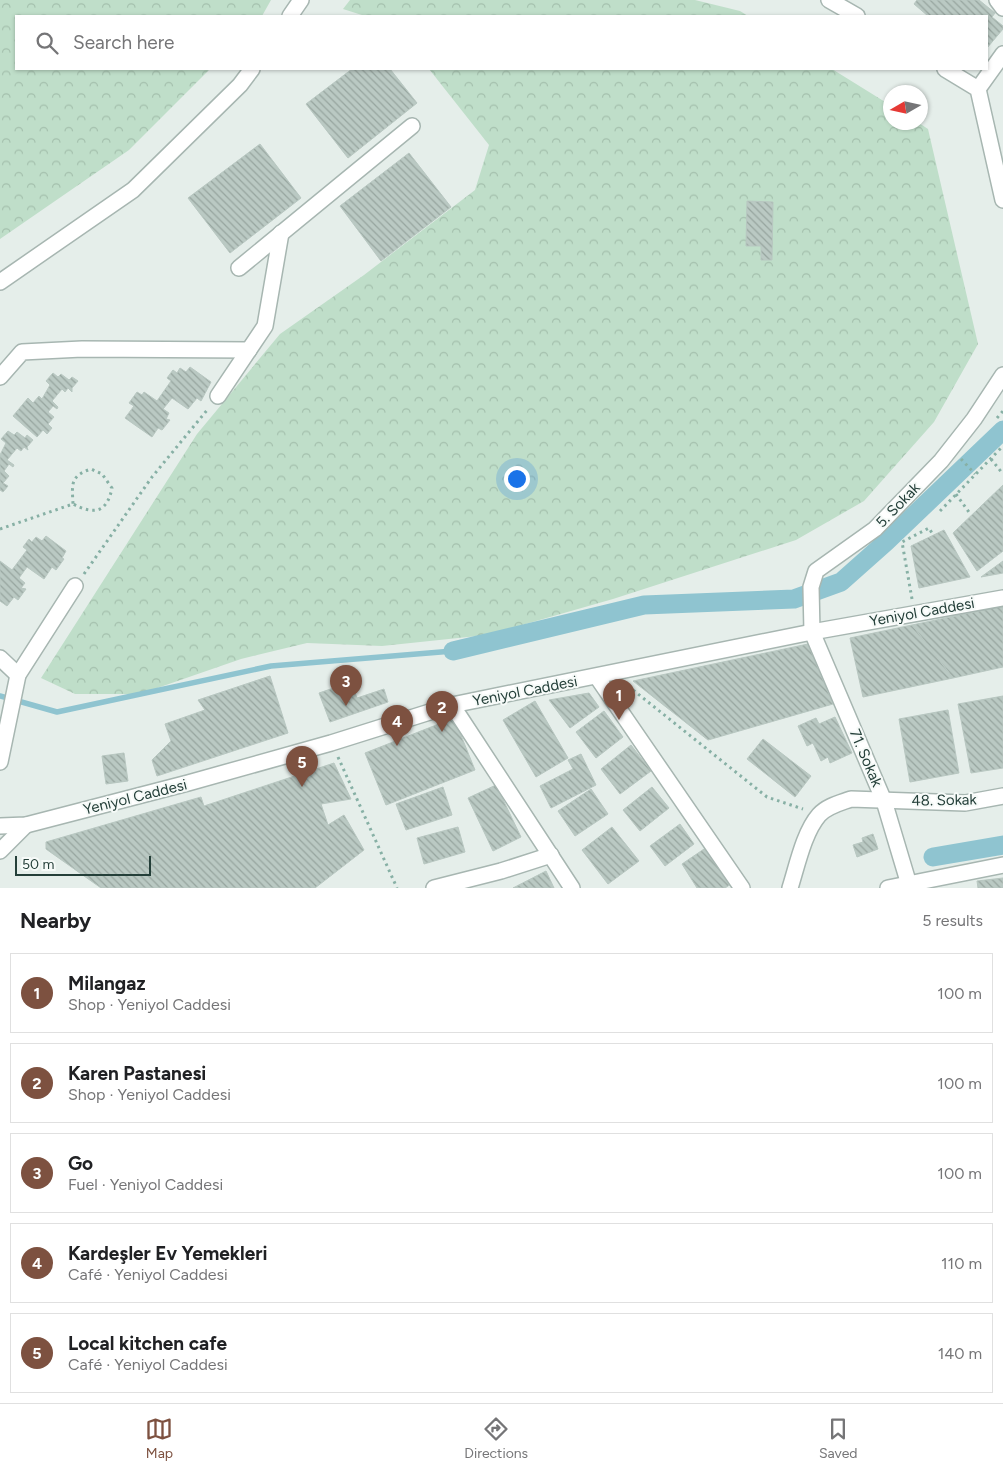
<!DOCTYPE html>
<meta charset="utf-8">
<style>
:root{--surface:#fff;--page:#f2f2f2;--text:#202124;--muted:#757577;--line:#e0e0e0;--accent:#7d5140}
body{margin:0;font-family:Figtree,sans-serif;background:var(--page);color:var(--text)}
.compass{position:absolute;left:883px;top:85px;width:45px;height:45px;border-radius:50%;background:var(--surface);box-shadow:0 1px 4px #0004;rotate:261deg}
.scale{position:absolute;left:15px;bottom:12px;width:136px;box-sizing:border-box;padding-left:5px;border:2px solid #243f39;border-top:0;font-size:14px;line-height:18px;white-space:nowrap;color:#243f39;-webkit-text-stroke:4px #f6faf8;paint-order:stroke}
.you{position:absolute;left:516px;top:478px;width:18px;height:18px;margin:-12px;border:4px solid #fff;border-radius:50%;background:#1a73e8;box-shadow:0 0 0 8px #1a73e833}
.badge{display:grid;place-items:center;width:32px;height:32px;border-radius:50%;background:var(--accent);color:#fff;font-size:16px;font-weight:700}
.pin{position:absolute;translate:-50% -41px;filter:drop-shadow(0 1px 2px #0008)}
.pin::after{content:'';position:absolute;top:26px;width:18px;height:15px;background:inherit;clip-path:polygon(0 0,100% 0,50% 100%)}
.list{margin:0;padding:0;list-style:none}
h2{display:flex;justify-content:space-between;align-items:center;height:65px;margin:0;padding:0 20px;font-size:21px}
h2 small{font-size:16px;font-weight:400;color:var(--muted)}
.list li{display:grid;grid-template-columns:32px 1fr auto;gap:15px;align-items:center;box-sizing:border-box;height:80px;margin:0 10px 10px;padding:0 10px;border:1px solid var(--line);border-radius:0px}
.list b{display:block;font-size:19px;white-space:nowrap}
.list p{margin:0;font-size:16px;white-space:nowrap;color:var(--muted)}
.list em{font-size:16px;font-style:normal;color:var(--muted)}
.icon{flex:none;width:28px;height:28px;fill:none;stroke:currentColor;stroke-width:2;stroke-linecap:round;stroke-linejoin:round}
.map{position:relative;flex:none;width:1003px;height:888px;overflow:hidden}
.search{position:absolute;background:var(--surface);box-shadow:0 1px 4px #0004;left:15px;right:15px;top:15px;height:55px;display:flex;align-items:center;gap:12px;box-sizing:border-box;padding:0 18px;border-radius:0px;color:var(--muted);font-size:19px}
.sheet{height:515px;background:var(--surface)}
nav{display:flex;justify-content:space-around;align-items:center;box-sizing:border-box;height:70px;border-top:1px solid var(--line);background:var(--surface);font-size:14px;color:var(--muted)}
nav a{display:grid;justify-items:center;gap:2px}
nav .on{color:var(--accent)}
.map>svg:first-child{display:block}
</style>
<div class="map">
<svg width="1003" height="888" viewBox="0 0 1003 888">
<defs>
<pattern id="forest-crowns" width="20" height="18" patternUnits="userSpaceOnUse" patternTransform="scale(1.25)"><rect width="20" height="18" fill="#bfdec9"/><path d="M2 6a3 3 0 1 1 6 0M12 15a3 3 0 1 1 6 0" fill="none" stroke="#a4c0ad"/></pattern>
<pattern id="building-back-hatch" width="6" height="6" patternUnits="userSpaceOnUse" patternTransform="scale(1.25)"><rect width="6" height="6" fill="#bac9c3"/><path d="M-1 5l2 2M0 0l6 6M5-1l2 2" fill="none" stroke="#97a59f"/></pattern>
</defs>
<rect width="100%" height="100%" fill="#e5eeea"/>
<g fill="url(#forest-crowns)">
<path d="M0,0H271L262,16H16V69H210L129,150L0,239Z"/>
<path d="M350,0H695L740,11L748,16H365L343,9Z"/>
<path d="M429,69H832L890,105V122L919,123L928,129L978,344L934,422L864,501L796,540L613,599L487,635L382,646L307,643L241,659L140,694H75L41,678L197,434L280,334L364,275L475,190L489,145Z"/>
</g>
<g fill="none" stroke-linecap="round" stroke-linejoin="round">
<path stroke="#8fc4d0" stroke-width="5.5" d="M0,696L57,712L271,666L453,651"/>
<g stroke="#8fc4d0" stroke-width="19">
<path d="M453,651L644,605L794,599L841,582L886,542L1003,430"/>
<path d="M933,857L1003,845"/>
</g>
</g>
<g fill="url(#building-back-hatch)" stroke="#b8c7c1">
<path d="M917,0H979L995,13L992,17L1003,26V29L987,48V16H928L914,4Z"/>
<path d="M352,69H390L417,103L348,158L306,104Z"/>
<path d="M260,144L301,198L230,253L188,198Z"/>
<path d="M409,153L451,207L381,261L340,206Z"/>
<path d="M747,201L773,202L772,260H761V246H746Z"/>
<path d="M190,367L211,382L201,401L197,398L188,409L172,398L163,409L169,413L166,419L170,420L162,430L158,428L152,437L125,418L134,406L129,403L137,392L142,395L144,392L157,401L171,381L167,378L173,370L177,373L180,368L186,372Z"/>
<path d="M53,373L58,377L61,374L69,380L72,377L78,381L72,388V392L68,388L65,392L62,389L52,401L58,407L57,409L53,406L48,412L54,417L48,424L52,428L47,434L43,430L37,437L13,416L28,398L33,403L39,396L42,399L50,385L46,381Z"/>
<path d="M8,431L14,435L17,432L25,438L27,435L33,440L27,447L28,450L24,447L21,451L17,448L7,460L14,465L13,467L9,464L4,471L9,476L3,483L8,486L3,492L0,490V455L6,443L1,439Z"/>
<path d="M1003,485V551L977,571L953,533Z"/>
<path d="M944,530L970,577L919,588L911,546Z"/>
<path d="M46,536L66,551L62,558L64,559L56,570L52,567L44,579L27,567L19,578L25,583L21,588L26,589L18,600L14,597L7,606L0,601V561L12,570L27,550L23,547L29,539L32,542L36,537L42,541Z"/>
<path d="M1003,561V573L981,577Z"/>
<path d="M1003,606V667L953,678L912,625Z"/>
<path d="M912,625L953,678L863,697L850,638Z"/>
<path d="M808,644L833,704L708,740L633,681Z"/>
<path d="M270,676L288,733L157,776L152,760L171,741L165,724L205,710L198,700Z"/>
<path d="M351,682L357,698L384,689L388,702L330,722L319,693Z"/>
<path d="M589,693L599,707L570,728L549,700Z"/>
<path d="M1003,696V768L971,773L958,704Z"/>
<path d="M535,701L568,758L536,777L503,720Z"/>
<path d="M948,710L959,773L910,782L899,719Z"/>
<path d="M604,711L623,737L596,758L576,732Z"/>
<path d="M835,717L852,753L830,763L828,757L821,761L813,743L807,746L798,726L816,718L819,724Z"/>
<path d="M454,718L475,770L386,805L365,753Z"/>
<path d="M763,739L811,776L795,797L747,759Z"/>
<path d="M631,745L651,771L620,794L601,769Z"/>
<path d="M124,753L128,781L106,784L102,756Z"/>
<path d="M581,754L596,785L551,808L540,786L573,769L568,760Z"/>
<path d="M334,763L351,799L321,804L328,825L344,815L364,850L315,888H101L46,849V842L201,797L204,806Z"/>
<path d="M496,785L521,837L493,851L468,798Z"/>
<path d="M443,787L452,815L406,830L396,804Z"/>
<path d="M652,787L669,808L640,831L623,810Z"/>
<path d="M591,789L608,814L575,836L558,811Z"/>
<path d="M680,824L694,844L665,866L650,846Z"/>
<path d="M458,827L465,852L424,864L417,838Z"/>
<path d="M612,827L639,861L608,884L582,850Z"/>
<path d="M873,834L878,849L857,857L853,845L863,842L862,838Z"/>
<path d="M707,847L731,884L725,888H697L682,864Z"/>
<path d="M546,871L554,888H513Z"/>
<path d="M1003,878V888H978L977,881Z"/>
</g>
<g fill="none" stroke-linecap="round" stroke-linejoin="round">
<g stroke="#a7b6b1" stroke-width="18">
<g id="minor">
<path d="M829,0L857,16"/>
<path d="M997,0L1003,8"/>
<path d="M290,16L301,0"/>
<path d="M945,69L978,89L1003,200"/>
<path d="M978,89L1003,54"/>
<path d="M239,268L412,126"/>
<path d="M0,282L133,190L240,85L252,69"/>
<path d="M0,377L22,352L82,349L249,350"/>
<path d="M218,396L265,326L281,233"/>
<path d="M0,658L18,675"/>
<path d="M597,677L742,888"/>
<path d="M452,705L572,888"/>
<path d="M0,762L18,675L75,586"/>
<path d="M0,826L26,825L188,783L331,743L452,705L812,632L1003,598"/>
<path d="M0,851L26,825"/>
<path d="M434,888L501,871L551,855"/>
<path d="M790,888C797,866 804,832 819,815C827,806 840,803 851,799L965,803L1003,796"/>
<path d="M888,888L1003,865"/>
<path d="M910,888L884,801L812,632L811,587L816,571L875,529L941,461L974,419L1003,375"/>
</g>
</g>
<g stroke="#87b0a5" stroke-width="3" stroke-dasharray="2.5 4" stroke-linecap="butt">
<path d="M997,418L1003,411"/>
<path d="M961,459L975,474"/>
<path d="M991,459L1003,474"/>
<path d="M956,494L971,515"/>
<path d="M940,511L1003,446"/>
<path d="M0,529L73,504C94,515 107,513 112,488L102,474L91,469C70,476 72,484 73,504"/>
<path d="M84,574L152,477L208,409"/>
<path d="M912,599L902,542L929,528L933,535"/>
<path d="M628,686L767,797L803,809"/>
<path d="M338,757L397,888"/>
</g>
<use href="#minor" stroke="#fff" stroke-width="15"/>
</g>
<g text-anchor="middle" stroke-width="4" stroke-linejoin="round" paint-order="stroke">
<g font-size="15" fill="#243f39" stroke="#f6faf8">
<text transform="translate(898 505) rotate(-46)" y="5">5. Sokak</text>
<text transform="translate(922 612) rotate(-10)" y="5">Yeniyol Caddesi</text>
<text transform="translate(525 691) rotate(-11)" y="5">Yeniyol Caddesi</text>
<text transform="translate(866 758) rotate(67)" y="5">71. Sokak</text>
<text transform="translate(135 797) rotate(-14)" y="5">Yeniyol Caddesi</text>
<text transform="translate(944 800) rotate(-1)" y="5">48. Sokak</text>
</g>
</g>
</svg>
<svg class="compass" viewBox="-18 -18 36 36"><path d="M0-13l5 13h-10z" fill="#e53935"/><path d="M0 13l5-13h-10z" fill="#757577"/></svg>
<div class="scale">50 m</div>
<div class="you"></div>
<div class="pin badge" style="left:619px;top:720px">1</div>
<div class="pin badge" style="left:442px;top:732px">2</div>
<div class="pin badge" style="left:346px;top:706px">3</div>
<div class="pin badge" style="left:397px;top:746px">4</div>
<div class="pin badge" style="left:302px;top:787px">5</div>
<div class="search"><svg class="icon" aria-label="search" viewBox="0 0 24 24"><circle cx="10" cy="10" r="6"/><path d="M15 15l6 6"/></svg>Search here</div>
</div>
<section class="sheet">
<h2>Nearby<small>5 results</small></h2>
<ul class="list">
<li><span class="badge">1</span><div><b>Milangaz</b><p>Shop · Yeniyol Caddesi</p></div><em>100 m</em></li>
<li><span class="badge">2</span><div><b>Karen Pastanesi</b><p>Shop · Yeniyol Caddesi</p></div><em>100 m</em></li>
<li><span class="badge">3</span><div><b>Go</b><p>Fuel · Yeniyol Caddesi</p></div><em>100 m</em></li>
<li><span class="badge">4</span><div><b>Kardeşler Ev Yemekleri</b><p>Café · Yeniyol Caddesi</p></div><em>110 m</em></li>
<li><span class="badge">5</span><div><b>Local kitchen cafe</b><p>Café · Yeniyol Caddesi</p></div><em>140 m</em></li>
</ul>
</section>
<nav>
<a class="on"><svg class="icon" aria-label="map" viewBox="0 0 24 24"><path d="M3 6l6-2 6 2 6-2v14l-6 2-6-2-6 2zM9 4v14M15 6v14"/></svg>Map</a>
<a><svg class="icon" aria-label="directions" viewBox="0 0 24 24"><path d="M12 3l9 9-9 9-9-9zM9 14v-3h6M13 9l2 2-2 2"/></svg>Directions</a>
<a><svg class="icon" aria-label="saved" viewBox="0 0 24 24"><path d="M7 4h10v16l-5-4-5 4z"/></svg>Saved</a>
</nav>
